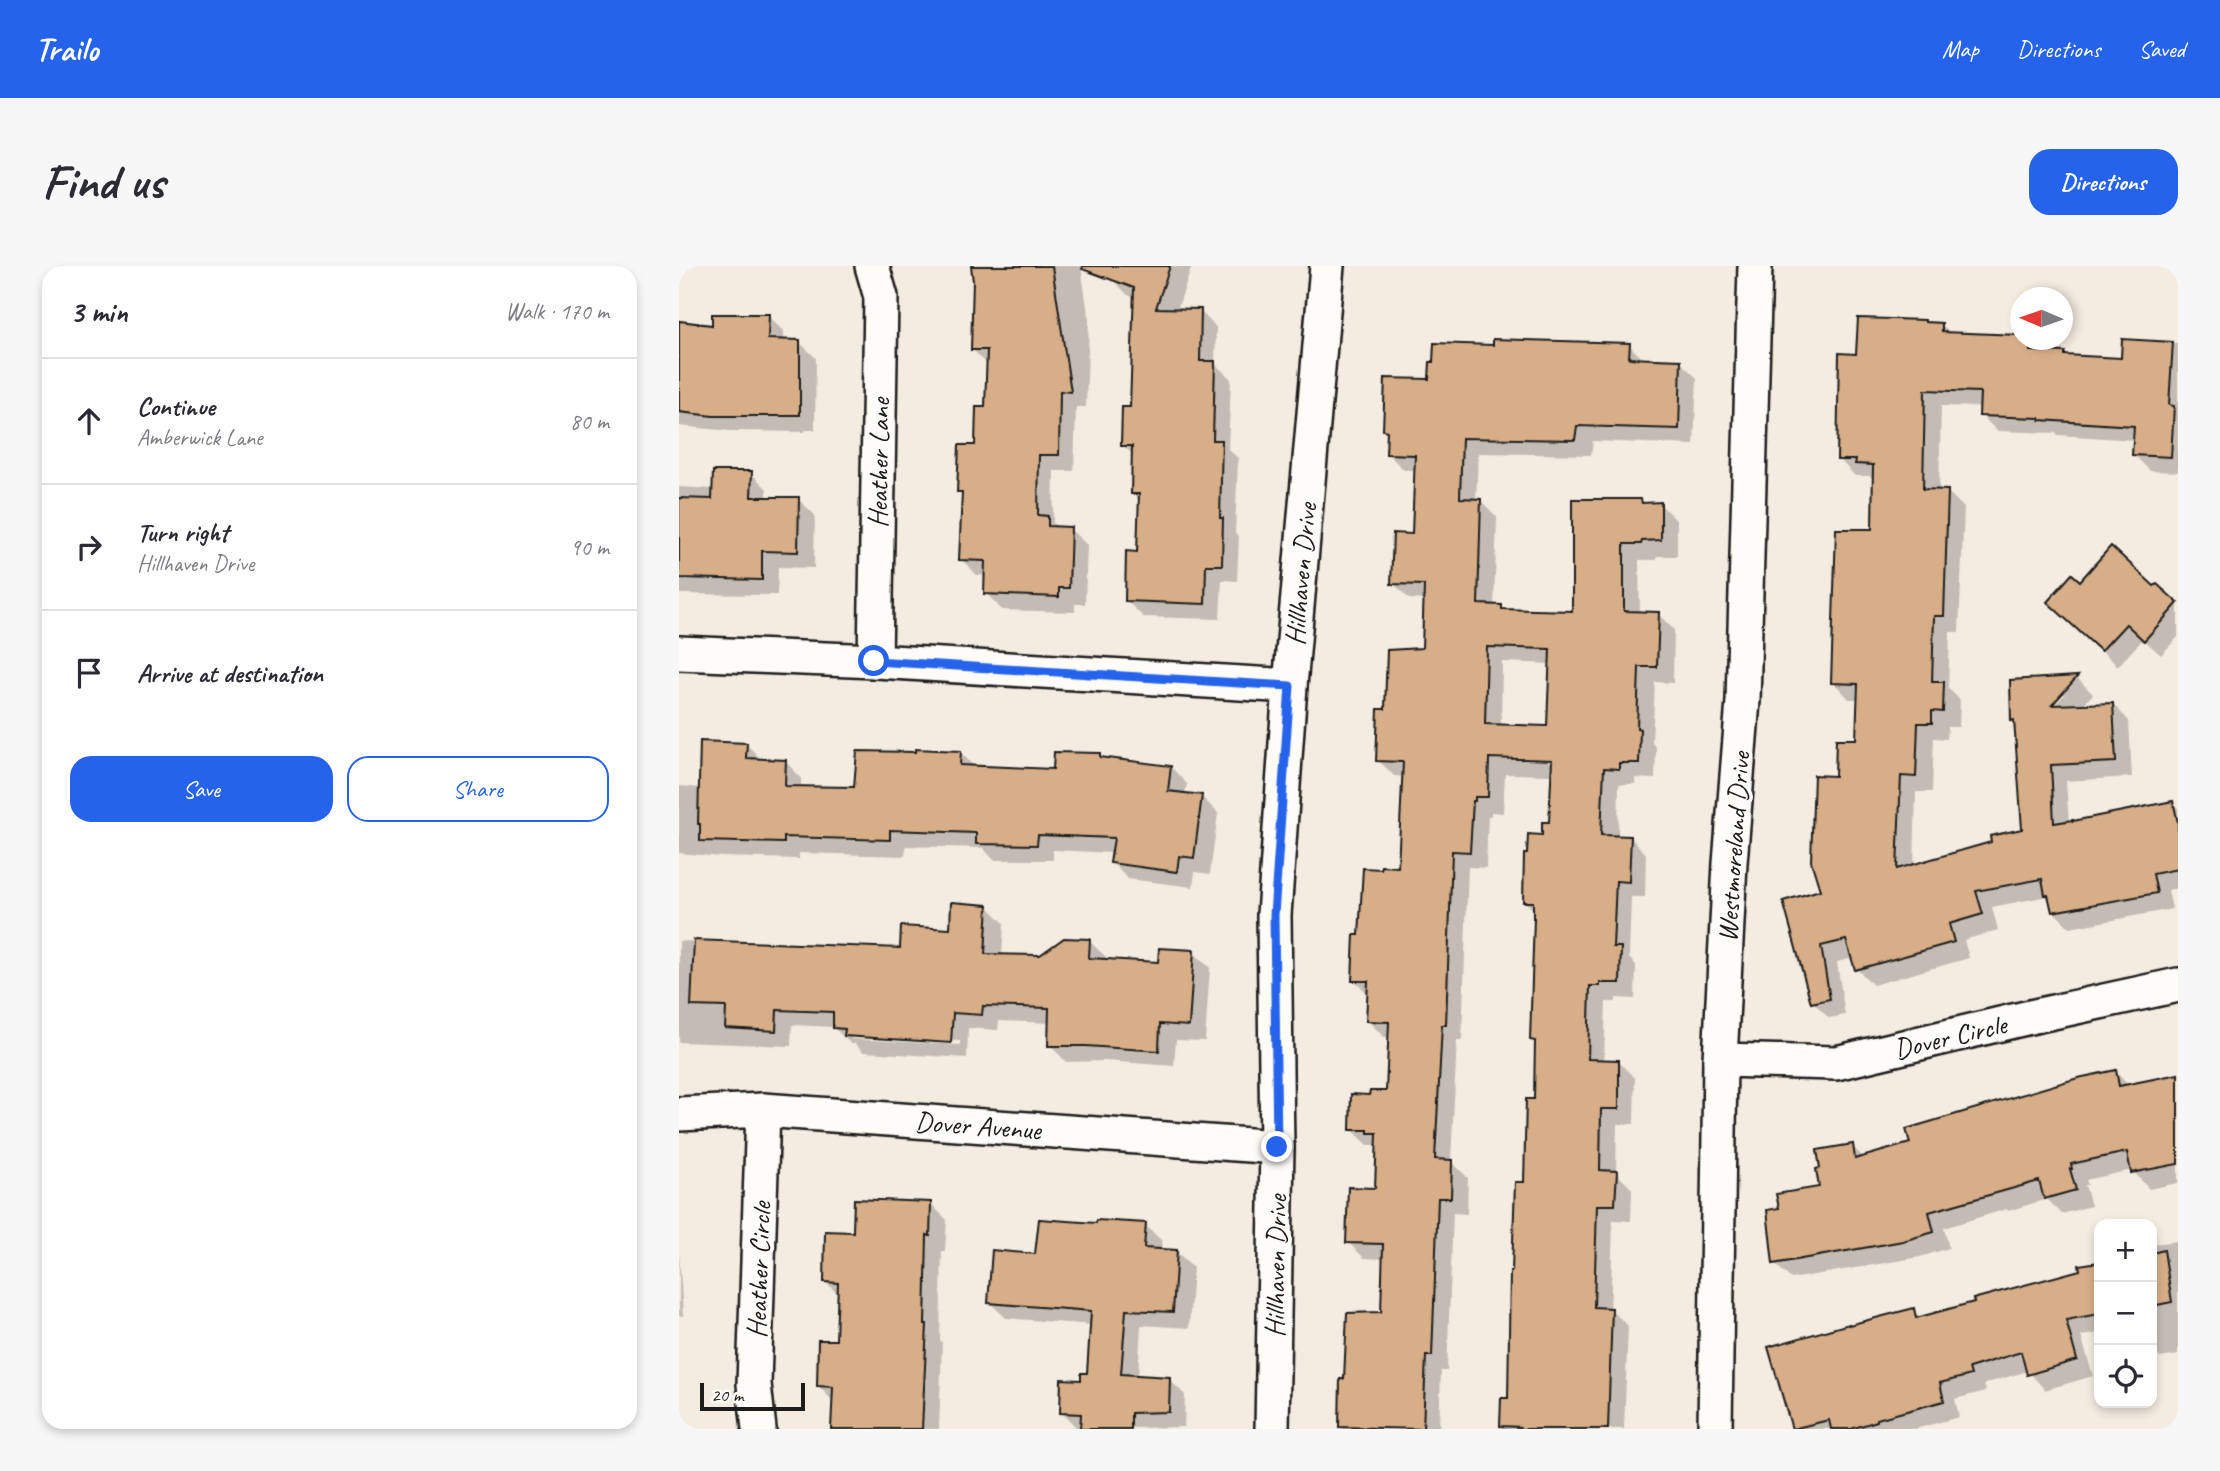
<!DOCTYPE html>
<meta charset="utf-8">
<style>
:root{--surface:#fff;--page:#f7f7f7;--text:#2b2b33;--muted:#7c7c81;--line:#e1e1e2;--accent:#2563eb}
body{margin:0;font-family:Caveat,sans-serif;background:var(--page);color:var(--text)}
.controls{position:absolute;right:21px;bottom:21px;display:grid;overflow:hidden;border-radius:14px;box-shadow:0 4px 10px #0003}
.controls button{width:63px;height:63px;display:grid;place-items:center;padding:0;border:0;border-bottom:2px solid var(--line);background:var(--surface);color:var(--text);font:35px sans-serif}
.compass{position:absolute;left:1331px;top:21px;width:63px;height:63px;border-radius:50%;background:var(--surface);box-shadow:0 4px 10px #0003;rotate:272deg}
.scale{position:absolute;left:21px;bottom:18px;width:105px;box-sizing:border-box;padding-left:7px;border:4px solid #1c1c1c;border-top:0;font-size:19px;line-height:24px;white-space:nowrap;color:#1c1c1c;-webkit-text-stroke:5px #fdfcf7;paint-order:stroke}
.stop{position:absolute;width:21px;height:21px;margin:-16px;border:5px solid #2563eb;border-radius:50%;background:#fff}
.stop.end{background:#2563eb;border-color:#fff;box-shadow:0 2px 7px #0008}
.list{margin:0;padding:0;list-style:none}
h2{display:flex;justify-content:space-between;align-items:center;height:91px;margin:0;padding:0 28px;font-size:30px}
h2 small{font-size:23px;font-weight:400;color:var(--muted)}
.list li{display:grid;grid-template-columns:46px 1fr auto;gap:21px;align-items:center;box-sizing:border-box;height:126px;padding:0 28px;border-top:2px solid var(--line)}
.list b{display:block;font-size:26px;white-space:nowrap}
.list p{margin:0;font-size:23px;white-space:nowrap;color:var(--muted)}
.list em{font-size:23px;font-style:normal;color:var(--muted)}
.actions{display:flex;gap:14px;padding:21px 28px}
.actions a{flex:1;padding:16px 0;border:2px solid var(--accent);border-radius:21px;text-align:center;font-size:24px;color:var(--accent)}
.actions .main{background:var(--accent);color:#fff}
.icon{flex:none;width:38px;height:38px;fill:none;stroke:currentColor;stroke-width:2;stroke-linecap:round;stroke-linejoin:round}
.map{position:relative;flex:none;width:1499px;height:1163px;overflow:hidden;border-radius:21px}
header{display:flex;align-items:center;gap:42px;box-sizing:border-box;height:98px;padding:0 35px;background:var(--accent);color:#fff}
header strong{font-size:33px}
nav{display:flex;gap:38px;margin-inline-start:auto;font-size:24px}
.intro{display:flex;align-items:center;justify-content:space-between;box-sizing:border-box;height:168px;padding:0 42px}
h1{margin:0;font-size:49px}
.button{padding:18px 32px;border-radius:21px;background:var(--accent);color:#fff;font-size:24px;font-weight:700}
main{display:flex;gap:42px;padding:0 42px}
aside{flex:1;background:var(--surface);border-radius:21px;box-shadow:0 4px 10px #0003}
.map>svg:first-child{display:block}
</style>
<header>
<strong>Trailo</strong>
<nav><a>Map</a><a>Directions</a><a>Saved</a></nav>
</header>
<div class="intro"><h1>Find us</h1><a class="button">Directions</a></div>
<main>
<aside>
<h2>3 min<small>Walk · 170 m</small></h2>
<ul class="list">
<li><svg class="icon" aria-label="ahead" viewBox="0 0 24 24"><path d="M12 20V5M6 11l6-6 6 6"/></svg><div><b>Continue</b><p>Amberwick Lane</p></div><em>80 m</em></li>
<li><svg class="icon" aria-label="right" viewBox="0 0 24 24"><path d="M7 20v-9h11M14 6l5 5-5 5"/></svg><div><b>Turn right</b><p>Hillhaven Drive</p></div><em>90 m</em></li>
<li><svg class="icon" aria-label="arrive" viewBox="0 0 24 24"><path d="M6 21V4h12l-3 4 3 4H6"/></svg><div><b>Arrive at destination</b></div></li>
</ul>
<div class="actions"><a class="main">Save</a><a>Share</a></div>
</aside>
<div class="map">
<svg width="1499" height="1163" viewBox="0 0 1499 1163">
<rect width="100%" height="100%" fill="#f5ece1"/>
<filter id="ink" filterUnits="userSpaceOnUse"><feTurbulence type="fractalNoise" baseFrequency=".0143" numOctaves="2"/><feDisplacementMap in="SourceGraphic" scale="14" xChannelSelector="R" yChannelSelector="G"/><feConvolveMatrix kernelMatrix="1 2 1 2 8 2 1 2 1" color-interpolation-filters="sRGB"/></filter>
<g filter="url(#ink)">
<g fill="#0003" fill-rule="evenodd">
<path d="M293,0H402L410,54L407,141H397L395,205H375L374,257L380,262L391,263L408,279L406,338H396V346L323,344L307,327L308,310L298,309L282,293L284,229L280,225L298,181L308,143L309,99L293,83L296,15Z"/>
<path d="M437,0H513L498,44L521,45L537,61L536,98L552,113L549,183L559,192L556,267L560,270L558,315L543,314L541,353L464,351L447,334L460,288L461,235L453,227L455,190L444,179L453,143L457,32L449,29L433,13Z"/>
<path d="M89,50L105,66V75L120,76L137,92L136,164H126V166L51,165L0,160V57L35,61Z"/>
<path d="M1248,58L1262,59L1272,68L1342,71V74H1353L1367,87L1385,88L1388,91L1443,94L1445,74L1499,78V206L1471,205L1455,189L1456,174L1379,169L1377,167L1318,165L1302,149V141L1262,140L1260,225H1268L1285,242L1280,366H1271L1269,422L1281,434L1280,461H1269L1268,473L1255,472L1253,526H1237L1235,600L1314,577L1345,565L1337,457L1334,454L1332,415L1398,412L1414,428L1403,440L1434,438L1450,455L1453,511L1387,515L1390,556L1494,537L1499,542V622L1489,624L1493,643L1391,662L1374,645L1369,630L1313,641L1319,664L1285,674L1290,692L1194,719L1178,703L1174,692L1158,696L1166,749L1150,752L1134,736L1143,626L1157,512L1179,475L1181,433H1170L1154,416L1194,265L1195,214L1191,210H1176L1160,193L1179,90ZM1381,428H1386L1368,447L1365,444Z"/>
<path d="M950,79L966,95L1001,96L1018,112L1015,179L914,175L912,189L799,187L797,235H802L818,251L815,340L822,341L826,345L895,347L962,235L965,238H981L998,255V290H978V294H960L961,347L979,348L995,364L994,417L976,416L973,477L977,481L976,513L956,512V518H940L939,571H951L967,588L966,631H952L950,692L957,699L956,733L937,732V736H927L925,795L940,796L956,812L955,858H938L937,907L953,923L952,955L934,954L932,1024L931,1043L949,1060L945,1163H826L822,1160L830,1134L835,1007L857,835L858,779L853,774L856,645L845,635L865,570L872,558L874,509L826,508L824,547L812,546V550H809L807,602L789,601L783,774H778L772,895L789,912L788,948L774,947L768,1105H762L760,1163H664L661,1161L667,1115L703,1047L705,993L685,992L669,976L698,924L699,879H689L672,863L692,831L709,827L711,771H705L688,754L690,729L675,714L682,671L720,603L725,511L715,510L699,494L707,445L745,384L746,334L730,333L714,317L735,270L737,204H725L709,188V167L706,164L752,115L815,81ZM823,396L872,398L870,462L822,460Z"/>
<path d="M72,207L88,223V233H119L136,249L135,302L99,301L98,329L0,328V221L35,223Z"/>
<path d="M1401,317L1475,323L1478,320L1499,339V371L1482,389L1464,373L1439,400L1386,352Z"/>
<path d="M67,478L83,494L106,495L122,512V522L176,523L281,486L296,501L376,505L420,489L424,493L492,501L508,518L506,529L523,531L539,547L531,608L516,606L514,621L449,613L433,597L434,587L374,584V594H315L304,582L227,580L226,590L120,587V593L43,591L0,587V520L22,522Z"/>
<path d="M308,640L325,657L323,690L361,691L410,675L427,691V695L480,698L514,686L531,702L526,775L497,774L495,800L425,795L387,796L371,779V757L320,755L319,764L289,762L288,792L184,786L176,778H172L154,761L113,759L112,780L0,776V675L222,684L272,665ZM170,769L281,775V779L173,773Z"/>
<path d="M1437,806L1450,820L1499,809V917L1470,923L1453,904L1407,914L1409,919H1406L1412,940L1383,948L1368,933L1329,945L1328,943L1265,962L1270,982L1241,991L1112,1013L1095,997L1102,943L1142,922L1173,880L1185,892L1233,878Z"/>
<path d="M251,937L268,954L266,985H263L261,1075L263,1076L260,1163H154L155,1136L139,1120L158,1076L160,1029L146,1016L176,968Z"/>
<path d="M419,959H466L483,975L482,985L498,986L514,1002L510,1062L462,1059L459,1111L490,1113L506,1129L505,1161L399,1163L383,1147L410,1109L413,1059L327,1052L310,1036L358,990Z"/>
<path d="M1499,975V1089L1481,1092L1473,1084V978Z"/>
<path d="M0,986L4,1050H0Z"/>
<path d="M1420,997V1067L1402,1070L1414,1110L1366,1124L1349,1105L1305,1118L1307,1125L1276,1133L1280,1151L1236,1163H1115L1091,1082L1234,1044L1242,1052L1403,1006L1402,1000Z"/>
</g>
<g fill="#d7ae88" stroke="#1c1c1c" stroke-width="2" fill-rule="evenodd">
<path d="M292,0H373L392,126L381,125L380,189H360L359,249L369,250V260L392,261L390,322H380V331L305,328L306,295L280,294L283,226H278L280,179H296L297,141H306L308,84H292L294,15Z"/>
<path d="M404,0H491L477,42L522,43L521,95H536L534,174H543L541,252H544L543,299H527L526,338L446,335L447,285L458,286L460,228H452L453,180H442L443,141H451L455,22L403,3Z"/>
<path d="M33,48H90L89,73L121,74V149H111V150H34L0,146V55L33,59Z"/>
<path d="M1179,52L1246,54V56L1263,57V66L1341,69V74H1351V85L1386,86V89L1442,92L1443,73L1494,76L1490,139L1495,140L1492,191L1453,189L1455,160L1361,154V152L1300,150L1301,126L1246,124L1244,223L1269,224L1265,350H1255L1253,416H1265L1264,446L1253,445V457H1239L1237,511L1222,510L1218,603L1312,576L1311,570L1343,563L1335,454L1332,455L1331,414L1399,410L1373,439L1434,437L1437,496L1372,499L1375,557L1394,554V555L1494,535L1499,557V603L1474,608L1478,627L1373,646L1369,629H1366L1363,613L1297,625L1304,648L1270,658L1275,676L1176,704L1167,674L1142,680L1151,733L1132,737L1104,635L1141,624L1132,595L1135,509L1156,510L1157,473H1177L1179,418L1152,417L1157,263H1193L1194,199L1176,198L1177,194H1158L1160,87L1177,88Z"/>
<path d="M814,73L951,77L950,92L1002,94L1000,163L898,160L896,174L783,172L781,232L802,233L799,338L823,339V343L893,345V233H962L963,237L982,236V274L963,275L962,278H945V345L980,346L978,401H960L958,462L961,463L960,497H940V503L925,502L922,569L952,570L950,616L937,615L934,681H942L941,717H921V720H911L909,793L940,794V843H922L921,904L938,905L936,939H918L915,1041L933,1042L929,1163H841V1161L821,1160L822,1132H829L831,1005H833L836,916H845L847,833H855L856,775L851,774L855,652H854V636H844L845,588H848L849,568L863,569V556H870L873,494L810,492L809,531H796V535H794L791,586L773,585L767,759H763L756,893L773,894L772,932H759L753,1090H747L744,1163L660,1161L661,1113H665L668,1047L702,1046L704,978L667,977L669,921L696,922L698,867H689V864H671L672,828L690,829L691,825H707L710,756L687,755L689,715H673L675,669H680L684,602L702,603V600L719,601L724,496L697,495L699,443H706L708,384L743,382L745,319L712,318L714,267L733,268L736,189L707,188L708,165L704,164L706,112L750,113L751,96H754L755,77L814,79ZM808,381L871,383L868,460L806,458Z"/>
<path d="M34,205H73L72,231H120L119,286L83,285V314L0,312V232L33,233Z"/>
<path d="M1432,280L1475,320L1478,318L1499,337L1465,375L1447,358L1422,385L1368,336L1393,308L1401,315Z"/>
<path d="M21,475L68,477L67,492L107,494L106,520L175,521L178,485L236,486V483L282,485L281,499L374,503L375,486L421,487V491L492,500L489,525L523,529L515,592L500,590L498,606L431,597L435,572L359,569L358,579L297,578V567L211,564V574L105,571V577L21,575V558H19Z"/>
<path d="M272,636L309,639L306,688L361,689L385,672L411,673L410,692L479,696L480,682L515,684L510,760L481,758L480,785L407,780H369L370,742L304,740L303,749L274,747L272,777L165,770L166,763L154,762V746L98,744L97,765L46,762L47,741L12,740L15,674L221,682L222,660L271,663Z"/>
<path d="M1437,804L1440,820L1499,808V898L1452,907L1448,886L1392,898L1393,903H1391L1397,924L1365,933L1360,915L1250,946L1255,966L1224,975L1094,998L1088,944L1100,942L1097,928L1140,921L1137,903L1141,902L1138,884L1174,878L1176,893L1231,877L1227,863L1399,812Z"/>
<path d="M175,933L252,936L251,970L248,969L246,1058H248L243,1163H152L154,1121L138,1120L139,1074H157L159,1017L145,1016L146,965L174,966Z"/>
<path d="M360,953L417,957L418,954L467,957L465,982L498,984L494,1046L447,1044L442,1108L491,1111L490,1146L452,1147V1163H401L402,1148L381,1147L382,1113L402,1114V1107H408L412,1045L309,1037L313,984L356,988Z"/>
<path d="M1485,984L1493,1036L1473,1040V987Z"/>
<path d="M1420,996V1048L1387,1054L1398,1094L1348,1109L1342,1086L1290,1102L1292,1109L1261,1117L1265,1135L1198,1153V1155L1172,1163H1152L1150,1154L1113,1163L1089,1081L1170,1058V1059L1235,1042L1237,1052L1295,1036L1294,1033L1401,1004L1400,999Z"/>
</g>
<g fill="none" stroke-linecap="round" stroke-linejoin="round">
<g stroke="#1c1c1c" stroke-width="38">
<g id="minor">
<path d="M193,0L202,31L196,395"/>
<path d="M0,387L196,395L611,420"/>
<path d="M1041,794L1157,797L1351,751L1499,719"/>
<path d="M0,848L84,844L598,881"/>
<path d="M80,1163L75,1118L84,844"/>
<path d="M593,1163L598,881L595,649L611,420L648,0"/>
<path d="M1036,1163L1041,794L1051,597L1064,435L1076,0"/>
</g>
</g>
<use href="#minor" stroke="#fdfcf7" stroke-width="33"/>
</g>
</g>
<g fill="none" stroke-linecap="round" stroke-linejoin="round" filter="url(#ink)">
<path stroke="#2563eb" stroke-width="9" d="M195,395L611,420L595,649L598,881"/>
</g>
<g text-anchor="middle" stroke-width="7" stroke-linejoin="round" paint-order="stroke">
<g font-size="28" fill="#1c1c1c" stroke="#fdfcf7">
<text transform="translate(199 197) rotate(-89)" y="10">Heather Lane</text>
<text transform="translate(621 308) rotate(-85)" y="10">Hillhaven Drive</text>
<text transform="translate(1054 581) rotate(-86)" y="10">Westmoreland Drive</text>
<text transform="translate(1271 770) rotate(-13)" y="10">Dover Circle</text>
<text transform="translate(299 859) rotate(4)" y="10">Dover Avenue</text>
<text transform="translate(596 1000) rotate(-89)" y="10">Hillhaven Drive</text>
<text transform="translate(79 1004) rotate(-88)" y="10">Heather Circle</text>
</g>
</g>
</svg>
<div class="controls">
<button>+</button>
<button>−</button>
<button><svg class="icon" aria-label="locate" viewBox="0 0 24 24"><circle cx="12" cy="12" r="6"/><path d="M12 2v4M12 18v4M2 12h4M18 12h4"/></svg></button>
</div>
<svg class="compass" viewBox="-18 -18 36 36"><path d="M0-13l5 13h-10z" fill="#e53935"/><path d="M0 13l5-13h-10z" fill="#7c7c81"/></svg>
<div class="scale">20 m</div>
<div class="stop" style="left:195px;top:395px"></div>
<div class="stop end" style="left:598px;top:881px"></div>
</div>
</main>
